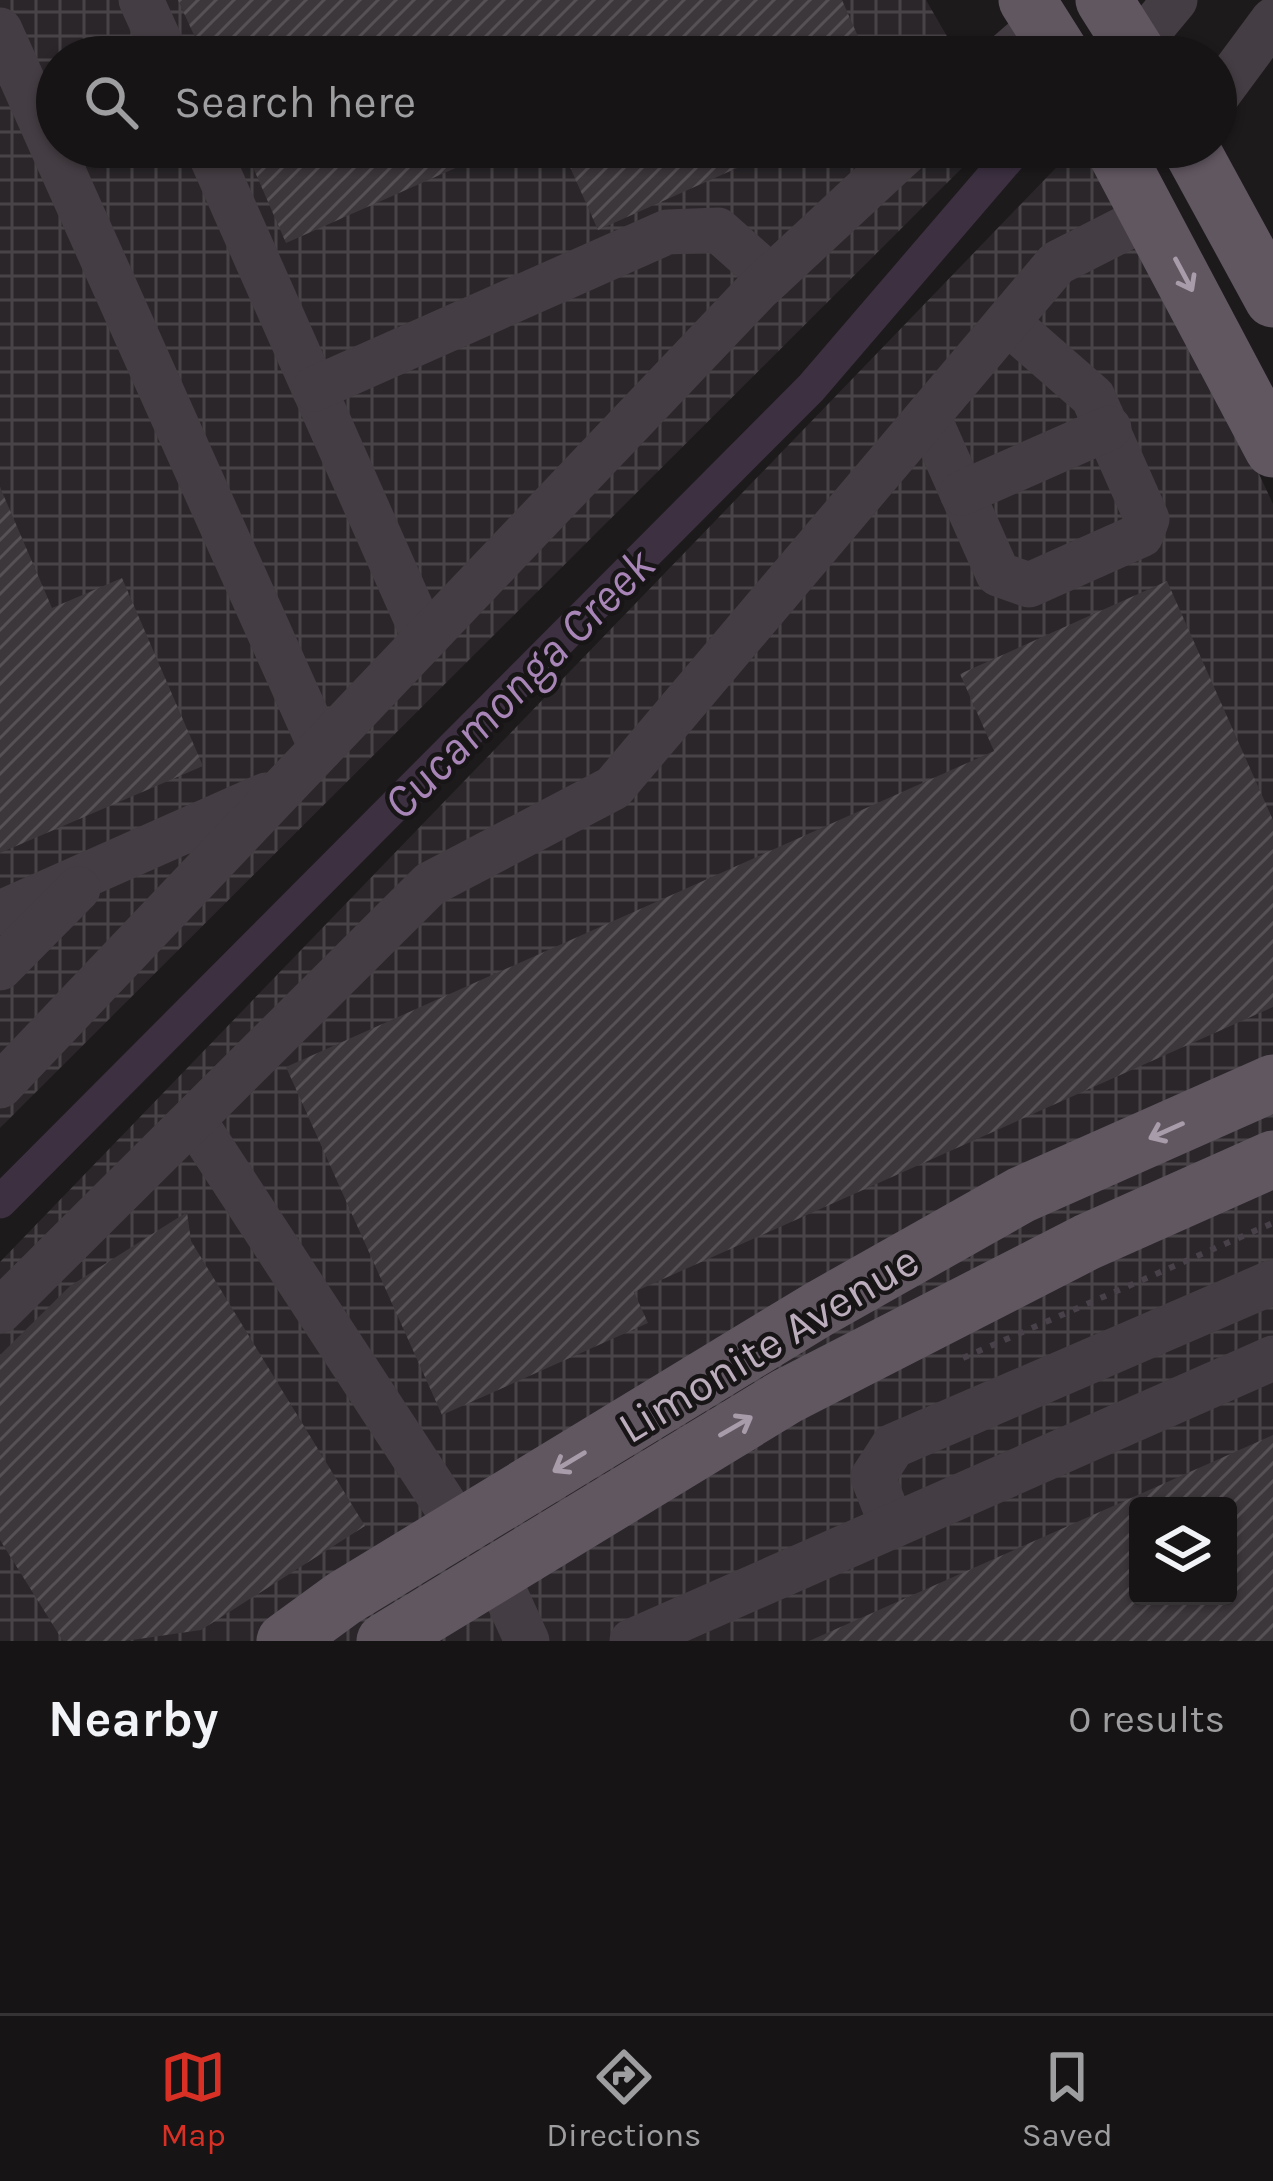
<!DOCTYPE html>
<style>
:root{--surface:#161415;--page:#232122;--text:#f1f3f6;--muted:#9e9ea0;--line:#353334;--accent:#d93025}
body{margin:0;font-family:Karla,sans-serif;background:var(--page);color:var(--text)}
.controls{position:absolute;right:36px;bottom:36px;display:grid;overflow:hidden;border-radius:12px;box-shadow:0 3px 9px #0004}
.controls button{width:108px;height:108px;display:grid;place-items:center;padding:0;border:0;border-bottom:3px solid var(--line);background:var(--surface);color:var(--text);font:60px sans-serif}
.list{margin:0;padding:0;list-style:none}
h2{display:flex;justify-content:space-between;align-items:center;height:156px;margin:0;padding:0 48px;font-size:51px}
h2 small{font-size:39px;font-weight:400;color:var(--muted)}
.icon{flex:none;width:66px;height:66px;fill:none;stroke:currentColor;stroke-width:2;stroke-linecap:round;stroke-linejoin:round}
.map{position:relative;flex:none;width:1273px;height:1641px;overflow:hidden}
.search{position:absolute;background:var(--surface);box-shadow:0 3px 9px #0004;left:36px;right:36px;top:36px;height:132px;display:flex;align-items:center;gap:30px;box-sizing:border-box;padding:0 42px;border-radius:66px;color:var(--muted);font-size:45px}
.sheet{height:372px;background:var(--surface)}
nav{display:flex;justify-content:space-around;align-items:center;box-sizing:border-box;height:168px;border-top:3px solid var(--line);background:var(--surface);font-size:33px;color:var(--muted)}
nav a{display:grid;justify-items:center;gap:6px}
nav .on{color:var(--accent)}
.map>svg:first-child{display:block}
</style>
<div class="map">
<svg width="1273" height="1641" viewBox="0 0 1273 1641">
<defs>
<pattern id="industrial-grid" width="8" height="8" patternUnits="userSpaceOnUse" patternTransform="scale(3)"><rect width="8" height="8" fill="#2a2629"/><path d="M0 4h8M4 0v8" fill="none" stroke="#474346"/></pattern>
<pattern id="building-hatch" width="6" height="6" patternUnits="userSpaceOnUse" patternTransform="scale(3)"><rect width="6" height="6" fill="#3c373b"/><path d="M-1 1l2-2M0 6l6-6M5 7l2-2" fill="none" stroke="#565155"/></pattern>
</defs>
<rect width="100%" height="100%" fill="#1d1a1c"/>
<g fill="url(#industrial-grid)" fill-rule="evenodd">
<path d="M0,0H926L959,57H57V147H983L0,1128Z"/>
<path d="M1076,147H1106L1273,504V1641H0V1262ZM1138,1506H1228V1596H1138Z"/>
</g>
<g fill="none" stroke-linecap="round" stroke-linejoin="round">
<path stroke="#3c3041" stroke-width="33" d="M0,1202L811,388L1018,147"/>
</g>
<g fill="url(#building-hatch)" fill-rule="evenodd">
<path d="M178,0H842L867,57H204Z"/>
<path d="M244,147H503L286,243Z"/>
<path d="M561,147H784L598,230Z"/>
<path d="M0,487L52,608L122,578L203,766L0,853Z"/>
<path d="M1167,581L1273,820V1007L634,1292L648,1323L442,1415L286,1067L994,751L960,674Z"/>
<path d="M187,1212L191,1241L365,1526L201,1630L125,1641H63L0,1540V1355L70,1286Z"/>
<path d="M1273,1435V1641H809ZM1138,1506H1228V1596H1138Z"/>
</g>
<g fill="none" stroke-linecap="round" stroke-linejoin="round">
<path stroke="#494149" stroke-width="6" stroke-dasharray="6 9" stroke-linecap="butt" d="M963,1358L1273,1223"/>
<g stroke="#443d43" stroke-width="45">
<path d="M141,0L167,57"/>
<path d="M0,30L321,748"/>
<path d="M1135,48L1175,0"/>
<path d="M1004,57L1043,23"/>
<path d="M1216,97L1273,20"/>
<path d="M207,147L425,639"/>
<path d="M314,389L667,232L718,230L771,277"/>
<path d="M929,418L998,574L1029,585L1141,535L1147,519L1093,397L1007,322"/>
<path d="M962,493L1109,428"/>
<path d="M0,913L266,795"/>
<path d="M0,968L78,889"/>
<path d="M0,1086L757,290L911,147"/>
<path d="M195,1122L460,1528"/>
<path d="M0,1311L430,884L613,788L1057,263L1151,215"/>
<path d="M892,1526L873,1477L893,1446L1273,1282"/>
<path d="M496,1573L527,1641"/>
<path d="M632,1641L1273,1358"/>
</g>
<g stroke="#615761" stroke-width="57">
<path d="M1027,0L1063,57"/>
<path d="M1104,0L1140,57"/>
<path d="M1113,147L1273,449"/>
<path d="M1190,147L1273,299"/>
<path d="M285,1641L344,1598L819,1309L1021,1195L1273,1083"/>
<path d="M385,1641L787,1396L1087,1242L1273,1159"/>
</g>
</g>
<defs><path id="oneway-shaft" d="M-6 0H5M1.5-3L5.5 0L1.5 3" fill="none" stroke-width="1.6" stroke-linecap="round" stroke-linejoin="round" transform="scale(3)"/></defs>
<g stroke="#a99caa">
<use href="#oneway-shaft" transform="translate(1184 275) rotate(62)"/>
<use href="#oneway-shaft" transform="translate(1166 1131) rotate(156)"/>
<use href="#oneway-shaft" transform="translate(736 1426) rotate(-30)"/>
<use href="#oneway-shaft" transform="translate(569 1462) rotate(149)"/>
</g>
<g text-anchor="middle" stroke-width="9" stroke-linejoin="round" paint-order="stroke">
<g font-size="45" fill="#bbadbc" stroke="#181517">
<text transform="translate(768 1343) rotate(-31)" y="16">Limonite Avenue</text>
</g>
<g font-size="48" font-style="italic" fill="#a885b7" stroke="#181517">
<text transform="translate(518 683) rotate(-45)" y="17">Cucamonga Creek</text>
</g>
</g>
</svg>
<div class="controls">
<button><svg class="icon" aria-label="layers" viewBox="0 0 24 24"><path d="M12 4l9 5-9 5-9-5zM3 14l9 5 9-5"/></svg></button>
</div>
<div class="search"><svg class="icon" aria-label="search" viewBox="0 0 24 24"><circle cx="10" cy="10" r="6"/><path d="M15 15l6 6"/></svg>Search here</div>
</div>
<section class="sheet">
<h2>Nearby<small>0 results</small></h2>
<ul class="list">
</ul>
</section>
<nav>
<a class="on"><svg class="icon" aria-label="map" viewBox="0 0 24 24"><path d="M3 6l6-2 6 2 6-2v14l-6 2-6-2-6 2zM9 4v14M15 6v14"/></svg>Map</a>
<a><svg class="icon" aria-label="directions" viewBox="0 0 24 24"><path d="M12 3l9 9-9 9-9-9zM9 14v-3h6M13 9l2 2-2 2"/></svg>Directions</a>
<a><svg class="icon" aria-label="saved" viewBox="0 0 24 24"><path d="M7 4h10v16l-5-4-5 4z"/></svg>Saved</a>
</nav>
